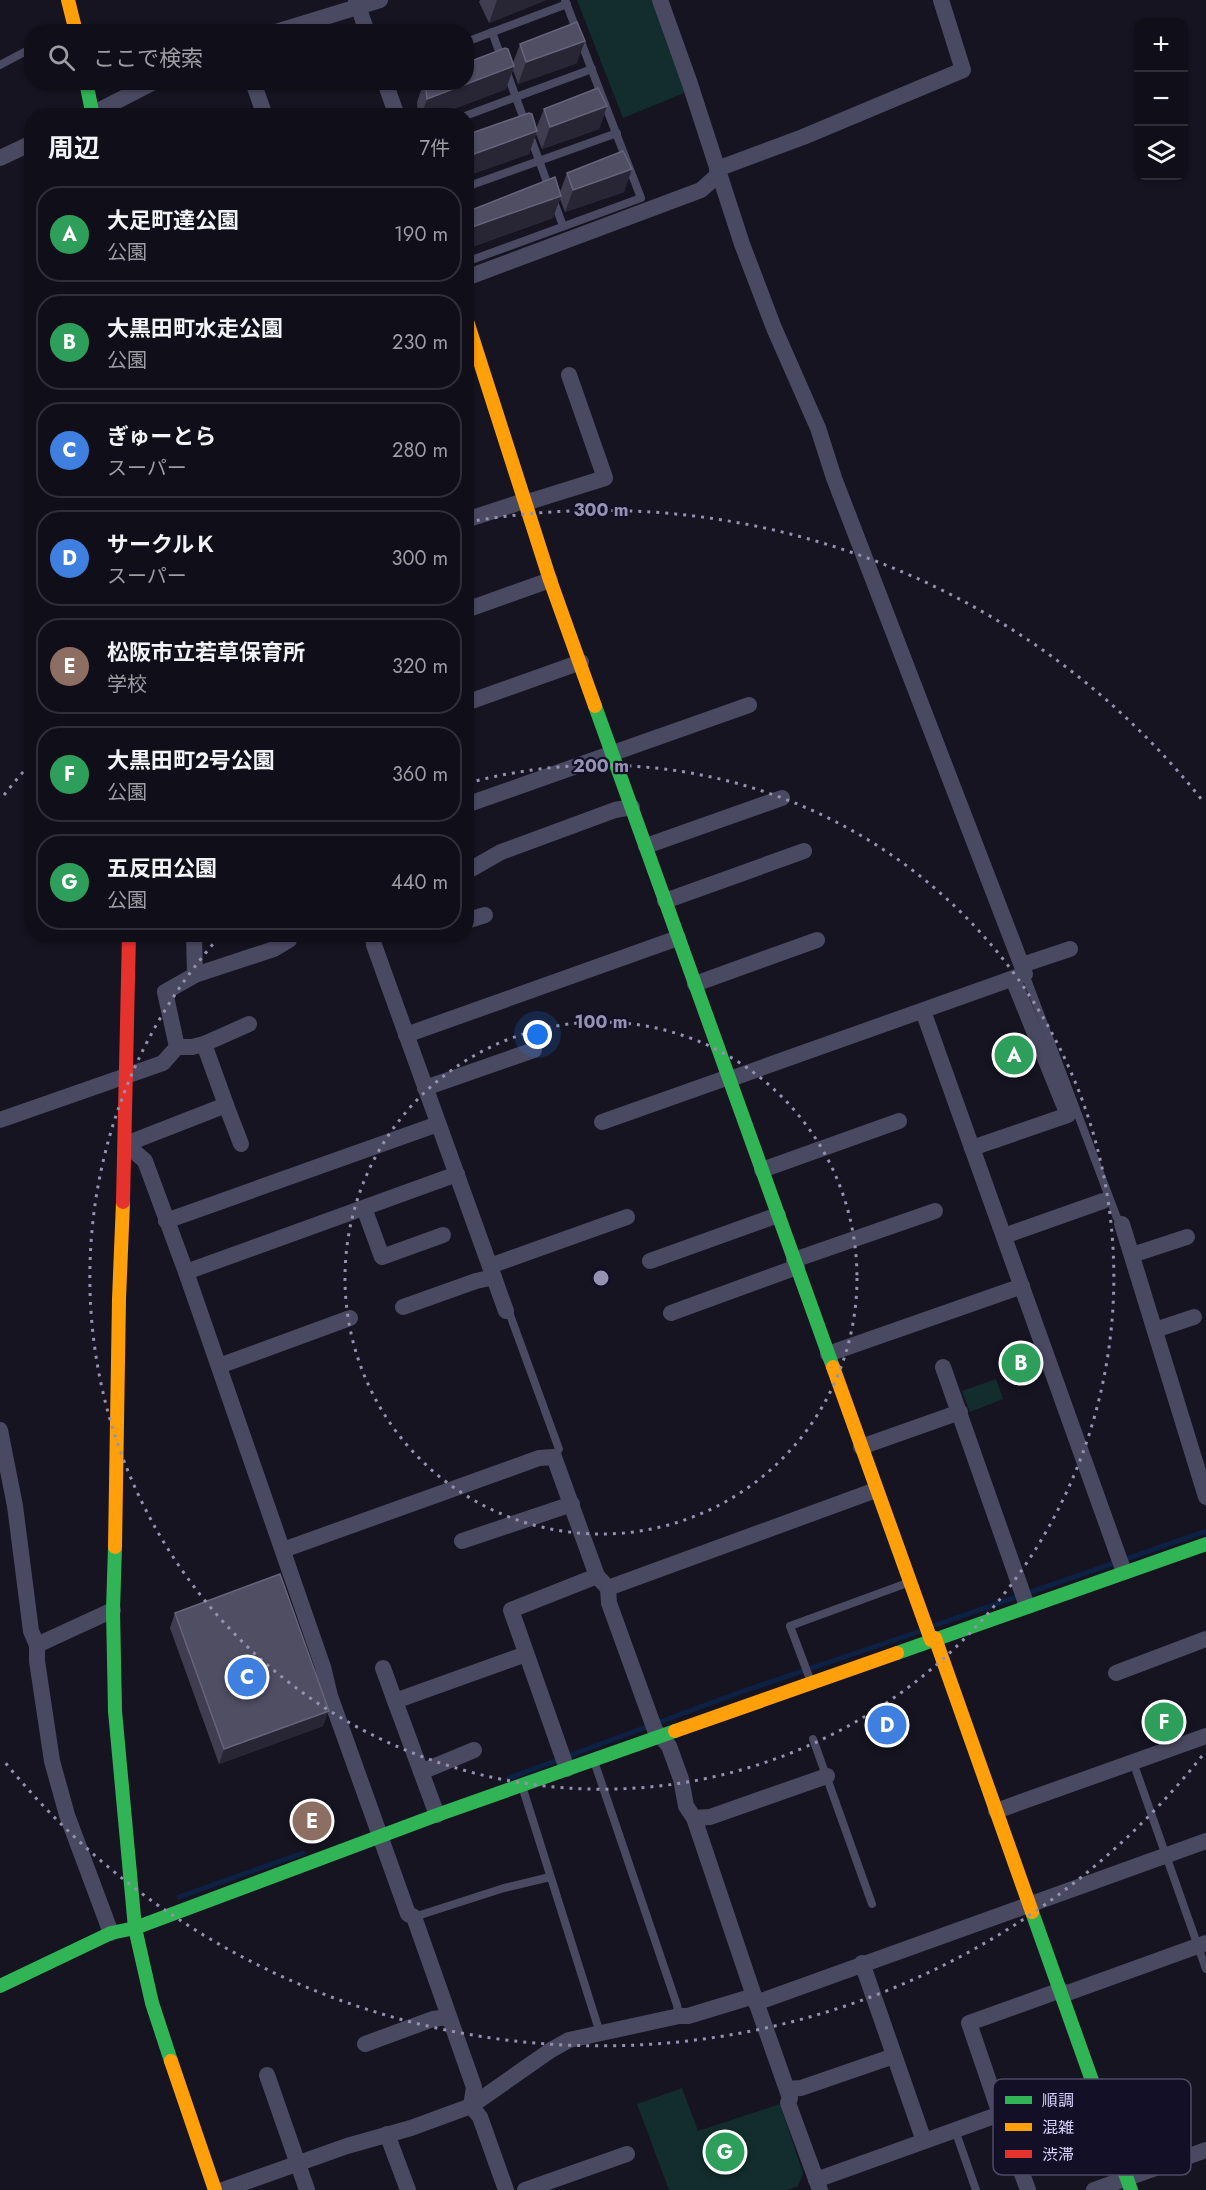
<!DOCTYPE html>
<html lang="ja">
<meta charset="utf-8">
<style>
:root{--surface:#100f19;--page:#1e1d26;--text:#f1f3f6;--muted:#9c9ca2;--line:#302f38;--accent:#0f766e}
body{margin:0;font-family:Jost,"Noto Sans JP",sans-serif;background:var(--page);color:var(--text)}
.controls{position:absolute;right:18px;top:18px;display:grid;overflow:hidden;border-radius:12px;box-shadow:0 2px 4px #0004}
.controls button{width:54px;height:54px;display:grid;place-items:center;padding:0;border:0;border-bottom:2px solid var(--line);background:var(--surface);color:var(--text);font:30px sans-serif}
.you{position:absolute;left:538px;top:1035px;width:21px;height:21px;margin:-15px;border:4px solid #fff;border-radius:50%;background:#1a73e8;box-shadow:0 0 0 9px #1a73e833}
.badge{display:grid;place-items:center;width:39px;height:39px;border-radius:50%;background:var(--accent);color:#fff;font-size:20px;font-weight:700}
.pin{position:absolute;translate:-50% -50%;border:3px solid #fff;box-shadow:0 2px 6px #0006}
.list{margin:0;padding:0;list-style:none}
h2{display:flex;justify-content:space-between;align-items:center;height:78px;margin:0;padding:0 24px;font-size:26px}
h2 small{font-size:20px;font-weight:400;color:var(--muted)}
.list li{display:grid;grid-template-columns:39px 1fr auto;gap:18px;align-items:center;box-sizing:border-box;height:96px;margin:0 12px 12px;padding:0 12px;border:2px solid var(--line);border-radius:24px}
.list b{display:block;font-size:22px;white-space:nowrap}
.list p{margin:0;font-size:20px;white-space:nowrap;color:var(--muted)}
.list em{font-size:20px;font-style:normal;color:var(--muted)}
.icon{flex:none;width:33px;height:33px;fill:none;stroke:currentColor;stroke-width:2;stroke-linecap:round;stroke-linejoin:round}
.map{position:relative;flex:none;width:1206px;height:2190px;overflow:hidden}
.search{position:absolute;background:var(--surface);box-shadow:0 2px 4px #0004;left:24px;top:24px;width:450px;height:66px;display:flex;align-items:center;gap:15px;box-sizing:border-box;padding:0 21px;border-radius:24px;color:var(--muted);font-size:22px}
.panel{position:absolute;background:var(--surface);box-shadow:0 2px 4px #0004;left:24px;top:108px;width:450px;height:834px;border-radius:24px}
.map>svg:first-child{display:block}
</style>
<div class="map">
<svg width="1206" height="2190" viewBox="0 0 1206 2190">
<rect width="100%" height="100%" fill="#161421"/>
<g fill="#132c2d">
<path d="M577,0H653L689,91L623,118Z"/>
<path d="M1028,1034L1036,1058L1002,1071L991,1052Z"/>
<path d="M1035,1347L1041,1366L1006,1379L1000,1360Z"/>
<path d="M996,1379L1003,1399L970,1412L962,1391Z"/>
<path d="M1165,1702L1177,1737L1163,1741L1151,1708Z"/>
<path d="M682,2088L698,2131L780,2104L803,2173L798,2186L787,2190H669L637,2104Z"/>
</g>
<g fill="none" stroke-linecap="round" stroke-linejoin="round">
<g stroke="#0d2144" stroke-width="5">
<path d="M933,1626L1206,1531"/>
<path d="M509,1778L738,1693L921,1631"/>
<path d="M179,1897L303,1853"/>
</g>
<g stroke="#4a4962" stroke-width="8">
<path d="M492,32L563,226"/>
<path d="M466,42L567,4"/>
<path d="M0,65L32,48"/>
<path d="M465,116L592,69"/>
<path d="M466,187L617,133"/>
<path d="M466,262L641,198L565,0"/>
<path d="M1025,974L1117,1218L1122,1224"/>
<path d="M506,1311L509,1312L559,1449L554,1457"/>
<path d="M811,1682L790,1626L910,1582"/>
<path d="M813,1739L872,1904"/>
<path d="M594,1761L677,2005L679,2016"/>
<path d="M1133,1762L1206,1969"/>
<path d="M522,1786L600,2033"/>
<path d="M414,1917L504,1888L550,1877"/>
<path d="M955,2130L976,2190"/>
</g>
<g stroke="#4a4962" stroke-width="16">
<path d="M356,0L367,32"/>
<path d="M660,0L689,81L742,244L774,328L818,428L834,478L1025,974L730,1079"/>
<path d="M276,32L380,0"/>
<path d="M253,82L265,116"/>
<path d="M385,82L397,116"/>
<path d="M88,116L154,82"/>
<path d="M0,158L32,143"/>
<path d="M717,169L803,137L963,70L941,0"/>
<path d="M466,278L701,190L719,174"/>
<path d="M525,503L605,478L569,375"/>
<path d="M466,520L524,501"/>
<path d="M466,610L550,580"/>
<path d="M466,703L581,662"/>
<path d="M466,805L749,705"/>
<path d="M646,846L782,798"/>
<path d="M466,872L501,852L615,810L632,807"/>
<path d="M665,901L804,851"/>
<path d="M466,921L485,915"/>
<path d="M194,934L195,975"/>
<path d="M373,934L374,945L506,1311"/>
<path d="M1022,965L1070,949"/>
<path d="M695,984L817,940"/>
<path d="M923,1011L1124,1572"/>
<path d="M406,1035L678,938"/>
<path d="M204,1044L249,1024"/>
<path d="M177,1047H192L204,1044L226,1105L126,1144L145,1161L186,1272L323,1667L330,1696L408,1914L414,1917L474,2087L471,2106L480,2117L506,2190"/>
<path d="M425,1088L534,1050"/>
<path d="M226,1105L241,1144"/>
<path d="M0,1120L163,1063L177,1047L165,992L195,975L274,949L289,940V934"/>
<path d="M602,1122L729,1077"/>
<path d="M972,1148L1068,1115L1013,979"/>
<path d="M762,1170L899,1121"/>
<path d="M364,1208L382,1257L443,1235"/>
<path d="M166,1221L438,1124"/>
<path d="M1122,1224L1206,1497"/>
<path d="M1004,1236L1103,1201"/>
<path d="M1132,1255L1187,1237"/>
<path d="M794,1260L935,1211"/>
<path d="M650,1261L778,1215"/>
<path d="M490,1266L627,1217"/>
<path d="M186,1272L457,1174"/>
<path d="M403,1307L476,1281L494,1277"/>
<path d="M671,1313L797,1267"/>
<path d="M1155,1330L1194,1317"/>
<path d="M828,1354L1022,1286"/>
<path d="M219,1366L350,1318"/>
<path d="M943,1367L1027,1606"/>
<path d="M0,1430L15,1506L31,1631L37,1645V1661L52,1761L67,1815L111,1933"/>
<path d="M861,1447L960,1412"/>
<path d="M462,1541L572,1504"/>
<path d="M283,1550L539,1458L554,1457L597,1576L608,1588L609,1603L655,1730L669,1746L681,1779L686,1806L694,1818L754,1996L790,2098L788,2103L820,2190"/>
<path d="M608,1588L876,1490"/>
<path d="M37,1645L113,1610"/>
<path d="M383,1668L395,1701"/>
<path d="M1116,1673L1206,1639"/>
<path d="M567,1769L511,1610L597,1576"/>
<path d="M421,1772L474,1750"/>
<path d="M996,1811L1206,1736"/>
<path d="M437,1815L395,1701L526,1654"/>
<path d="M694,1818L710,1817L827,1776"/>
<path d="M862,1963L924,2141"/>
<path d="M1062,1995L1206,1943"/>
<path d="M756,2003L1206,1841"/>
<path d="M365,2044L433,2019L449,2017"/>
<path d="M267,2075L307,2190"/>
<path d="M787,2089L801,2088L894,2056"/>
<path d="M1000,2114L969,2023L1061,1990"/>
<path d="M387,2134L408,2190"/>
<path d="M816,2180L1000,2114L1028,2190"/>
<path d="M223,2190L347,2146L411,2128L471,2106L551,2050L569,2040L679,2016H688L754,1996"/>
<path d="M525,2190L627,2154"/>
<path d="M1094,2190L1206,2150"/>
</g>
<g stroke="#30b455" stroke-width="14">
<path d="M86,82L93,116"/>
<path d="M595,706L833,1367"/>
<path d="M115,1547L113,1610L115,1711L135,1928L152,2003L171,2061"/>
<path d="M897,1653L1206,1544"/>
<path d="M1032,1912L1131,2190"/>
<path d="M0,1986L111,1933L135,1928L437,1815L675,1731"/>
</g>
<g stroke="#ff9f0a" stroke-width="14">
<path d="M68,0L76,32"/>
<path d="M466,318L550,580L595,706"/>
<path d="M833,1367L931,1640"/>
<path d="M115,1547L119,1299L123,1202"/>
<path d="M935,1638L1032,1912"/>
<path d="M675,1731L897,1653"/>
<path d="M171,2061L215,2190"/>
</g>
<path stroke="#e5322d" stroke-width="14" d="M123,1202L129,934"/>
</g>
<g fill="#403d50">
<path d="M480,0H546L489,23L479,2Z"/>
<path d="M520,44L577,63L518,84L513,70L506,89L435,116H418L417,102L424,82H466L513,63Z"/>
<path d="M607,106L599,129L542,149L536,134L529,154L466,176V135L536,129L544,109Z"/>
<path d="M567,173L624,192L565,212L560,199L553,218L466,249V218L469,211L560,192Z"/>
<path d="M175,1613L323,1726L219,1764L170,1628Z"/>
</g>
<g fill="#282635">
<path d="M497,0H546L489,23Z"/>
<path d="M585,41L577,63L518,84L526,62Z"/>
<path d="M514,66L506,89L435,116H421L427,99Z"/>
<path d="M607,106L599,129L542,149L550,127Z"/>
<path d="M537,131L529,154L466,176V157Z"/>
<path d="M632,169L624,192L565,212L573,190Z"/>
<path d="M561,196L553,218L466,249V242L472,227Z"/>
<path d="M329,1711L323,1726L219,1764L224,1749Z"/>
</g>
<g fill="#504e63" stroke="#66637b" stroke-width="1.5">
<path d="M577,22L585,41L526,62L520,44Z"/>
<path d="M505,48L508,49L514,66L427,99L425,82H466V63Z"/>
<path d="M598,88L607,106L550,127L544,109Z"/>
<path d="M529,113L532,114L537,131L466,157V135Z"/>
<path d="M623,151L632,169L573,190L567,173Z"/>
<path d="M555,177L561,196L472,227L469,211Z"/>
<path d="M280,1574L329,1711L224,1749L175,1613Z"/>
</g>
<g fill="none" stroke="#9591b1" stroke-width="3" stroke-dasharray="3 6">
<circle cx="601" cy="1278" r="256"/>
<path d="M468 783A512 512 0 1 1 221 935"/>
<path d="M1202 1756A768 768 0 0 1 4 1761M4 795A768 768 0 0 1 30 764M468 522A768 768 0 0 1 1202 800"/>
</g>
<rect x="993" y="2079" width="198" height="96" rx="9" fill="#130f26" stroke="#4e4a67" stroke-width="1.5"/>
<rect x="1005" y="2096" width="27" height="8" fill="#30b455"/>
<rect x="1005" y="2123" width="27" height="8" fill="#ff9f0a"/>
<rect x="1005" y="2150" width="27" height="8" fill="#e5322d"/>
<g font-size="16" fill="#d9d4ff">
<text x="1042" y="2106">順調</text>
<text x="1042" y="2133">混雑</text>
<text x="1042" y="2160">渋滞</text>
</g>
<circle cx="601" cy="1278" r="9" fill="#9591b1" stroke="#130f26" stroke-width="3"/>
<g font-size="18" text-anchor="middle" font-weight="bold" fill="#9591b1" stroke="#130f26" stroke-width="4.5" stroke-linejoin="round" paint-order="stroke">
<text x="601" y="516">300 m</text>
<text x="601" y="772">200 m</text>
<text x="601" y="1028">100 m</text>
</g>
</svg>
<div class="controls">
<button>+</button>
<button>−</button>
<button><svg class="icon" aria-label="layers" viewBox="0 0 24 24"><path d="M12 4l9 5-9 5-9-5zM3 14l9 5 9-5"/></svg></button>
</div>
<div class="you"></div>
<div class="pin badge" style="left:1014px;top:1055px;background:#2e9e5b">A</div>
<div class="pin badge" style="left:1021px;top:1363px;background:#2e9e5b">B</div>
<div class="pin badge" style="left:247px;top:1677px;background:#3f7fe0">C</div>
<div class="pin badge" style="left:887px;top:1725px;background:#3f7fe0">D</div>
<div class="pin badge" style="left:312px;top:1821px;background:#8d6e63">E</div>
<div class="pin badge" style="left:1164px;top:1722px;background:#2e9e5b">F</div>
<div class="pin badge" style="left:725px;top:2152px;background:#2e9e5b">G</div>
<div class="search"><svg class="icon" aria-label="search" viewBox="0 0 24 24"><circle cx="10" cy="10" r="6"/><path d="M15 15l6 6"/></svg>ここで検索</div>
<section class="panel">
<h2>周辺<small>7件</small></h2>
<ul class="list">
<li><span class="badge" style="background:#2e9e5b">A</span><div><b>大足町達公園</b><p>公園</p></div><em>190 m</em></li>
<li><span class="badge" style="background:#2e9e5b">B</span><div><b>大黒田町水走公園</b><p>公園</p></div><em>230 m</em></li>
<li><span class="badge" style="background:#3f7fe0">C</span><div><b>ぎゅーとら</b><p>スーパー</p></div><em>280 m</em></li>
<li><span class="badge" style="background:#3f7fe0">D</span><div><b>サークルＫ</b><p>スーパー</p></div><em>300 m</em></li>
<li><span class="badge" style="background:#8d6e63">E</span><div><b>松阪市立若草保育所</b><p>学校</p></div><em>320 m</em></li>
<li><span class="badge" style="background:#2e9e5b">F</span><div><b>大黒田町２号公園</b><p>公園</p></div><em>360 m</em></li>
<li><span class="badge" style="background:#2e9e5b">G</span><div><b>五反田公園</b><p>公園</p></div><em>440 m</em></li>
</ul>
</section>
</div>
